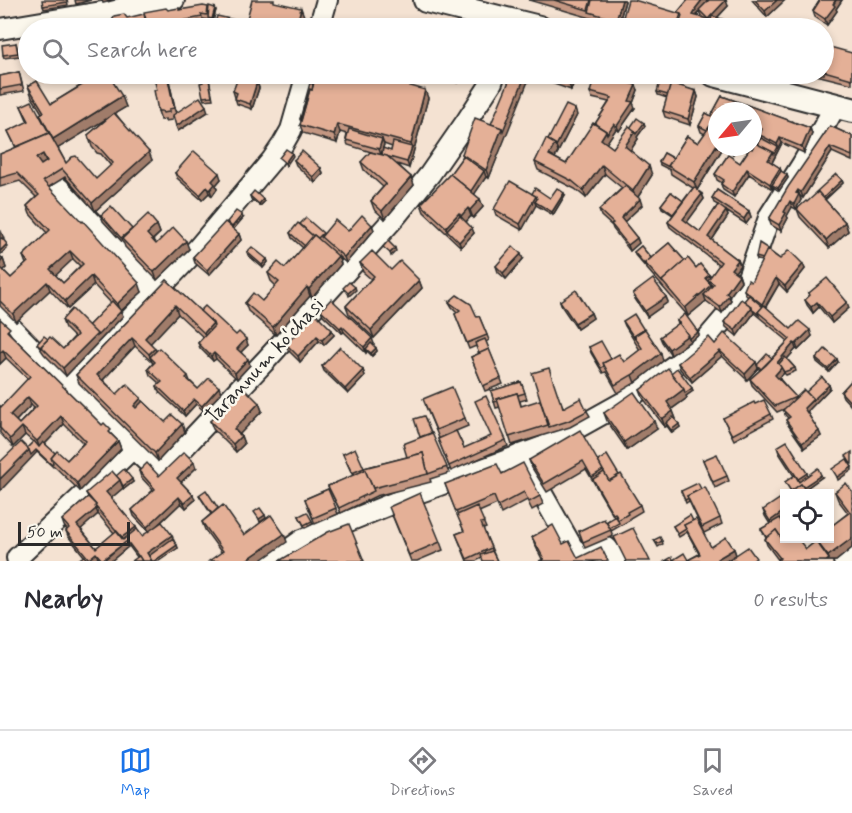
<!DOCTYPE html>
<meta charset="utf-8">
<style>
:root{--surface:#fff;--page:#f2f2f3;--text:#2b2b33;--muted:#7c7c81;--line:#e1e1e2;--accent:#1a73e8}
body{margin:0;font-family:Mynerve,sans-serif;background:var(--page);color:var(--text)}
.controls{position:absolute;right:18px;bottom:18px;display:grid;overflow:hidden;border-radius:0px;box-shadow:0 3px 9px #0003}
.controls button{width:54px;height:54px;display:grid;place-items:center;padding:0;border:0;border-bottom:2px solid var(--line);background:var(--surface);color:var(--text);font:30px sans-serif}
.compass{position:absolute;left:708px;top:102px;width:54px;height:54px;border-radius:50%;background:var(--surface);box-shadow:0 3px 9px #0003;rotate:241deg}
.scale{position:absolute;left:18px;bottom:15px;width:112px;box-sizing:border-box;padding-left:6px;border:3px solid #2b2b2b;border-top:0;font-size:16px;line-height:21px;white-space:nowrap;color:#2b2b2b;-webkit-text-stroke:4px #fbf7ec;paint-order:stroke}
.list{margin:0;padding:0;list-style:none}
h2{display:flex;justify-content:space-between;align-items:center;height:78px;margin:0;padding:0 24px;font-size:26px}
h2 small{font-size:20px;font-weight:400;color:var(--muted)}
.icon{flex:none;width:33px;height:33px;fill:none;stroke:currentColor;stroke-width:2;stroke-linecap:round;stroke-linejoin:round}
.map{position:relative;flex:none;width:852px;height:561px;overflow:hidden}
.search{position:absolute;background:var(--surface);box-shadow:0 3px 9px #0003;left:18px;right:18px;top:18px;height:66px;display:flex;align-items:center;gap:15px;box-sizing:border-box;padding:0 21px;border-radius:33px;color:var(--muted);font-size:22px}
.sheet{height:168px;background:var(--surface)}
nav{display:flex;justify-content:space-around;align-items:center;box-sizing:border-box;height:84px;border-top:2px solid var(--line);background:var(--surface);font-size:16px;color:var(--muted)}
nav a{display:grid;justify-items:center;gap:3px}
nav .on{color:var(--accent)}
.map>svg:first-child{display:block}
</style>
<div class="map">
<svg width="852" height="561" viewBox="0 0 852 561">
<rect width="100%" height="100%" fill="#f4e2d2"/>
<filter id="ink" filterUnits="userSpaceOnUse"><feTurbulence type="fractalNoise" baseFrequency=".0167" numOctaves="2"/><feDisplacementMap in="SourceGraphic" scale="12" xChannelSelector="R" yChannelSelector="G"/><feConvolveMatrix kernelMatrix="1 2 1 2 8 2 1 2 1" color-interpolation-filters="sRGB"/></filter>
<g filter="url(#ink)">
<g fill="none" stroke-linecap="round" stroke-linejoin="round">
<g stroke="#2b2b2b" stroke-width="24">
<g id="minor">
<path d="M319,28L327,0"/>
<path d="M0,29L174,0"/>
<path d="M59,188L156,291"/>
<path d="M0,316L67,385L150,464C159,467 165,464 173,459L268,358L396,216L430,174L466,122L492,82L495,74"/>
<path d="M67,385L198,248L272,160L283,144L291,130L307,74"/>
<path d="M520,455L572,547C585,561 592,546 607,548L611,553L615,561"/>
<path d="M17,558L133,448"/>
<path d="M273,561L302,540L423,491L543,447L622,403L700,347L740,300L770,215L803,163L836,105"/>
<path d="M844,561L852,554"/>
</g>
</g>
<g stroke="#2b2b2b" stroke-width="28">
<g id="major">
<path d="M426,0L539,28"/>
<path d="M714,74L852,110"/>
</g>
</g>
<use href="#minor" stroke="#fbf7ec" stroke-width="20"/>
<use href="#major" stroke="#fbf7ec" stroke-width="24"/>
</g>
<g fill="#c49782" stroke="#2b2b2b" stroke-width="1.5" fill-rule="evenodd">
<path d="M67,0L68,5L44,9L43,6Z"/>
<path d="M75,0H91L76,4Z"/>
<path d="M102,0H115L103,3Z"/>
<path d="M529,0H624L625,1L618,26Z"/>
<path d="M688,0H706L707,2L728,6L717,18L740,25L760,28H638L626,25L623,17L677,13ZM699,11L701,16L703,18L698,16L697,14Z"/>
<path d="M752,0H785L767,17Z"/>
<path d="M820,0H842L836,9L837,11L827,25L815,17L813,11Z"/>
<path d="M208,7L209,10L215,8L216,10L213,21L203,19L204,22L208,23L209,25L198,24L176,28H66L64,24L79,28L168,10H180Z"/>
<path d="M16,43L19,56L4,58L3,55Z"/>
<path d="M824,49L829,51L852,53V84L812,74H824Z"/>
<path d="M19,72L24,91L0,95V76Z"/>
<path d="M92,74H108L126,107L115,113L152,160L95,211L65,177L49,187L142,292L121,311L123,316L66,376L44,354L37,344L48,339L63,349L74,337L65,328L62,320L88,326L111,303L94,285L68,309L50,290L16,322L0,306V256L3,259L6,268L3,270L11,278L26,264L23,256L47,233L30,214L27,206L36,197L20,181L0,187V154L16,148L8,131L28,122L21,106L41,119L42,113L32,97L28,86L51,104L95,77ZM109,117L88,135L92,147L97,153L101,154L111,166L96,179L66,163L58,148ZM73,259L80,266L63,283L55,275Z"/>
<path d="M174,74L175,80L169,81L176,113L208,112L178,131L174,117H172V120L165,121V119L161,120L158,111L157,90Z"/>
<path d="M208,74L213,99L204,100L203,97V82Z"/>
<path d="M316,74H393L391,80L428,98L409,168L397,164L411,177L414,185L385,219L374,209L371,201L383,187L364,170L361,162L382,155L391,151L392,147L384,144L381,155L348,145L346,140L347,134L340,132L337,143L303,133L300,125L301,122L300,119L313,84Z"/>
<path d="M458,74L459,77L458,83L451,81L450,78Z"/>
<path d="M551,74H577L571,90L551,83L549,77Z"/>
<path d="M788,74H803L802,78Z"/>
<path d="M257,82L259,88L252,109L237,104L233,91Z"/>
<path d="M671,85L696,91L698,97L690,125L665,117L663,111L667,98L658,95L657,92Z"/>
<path d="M638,90L633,103L635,108L619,131L616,129L606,143L613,148L630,128L644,123L645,126L637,137L638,139L630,151L652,175L638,197L642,205L624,222L637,238L639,243L630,251L613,229L612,226L601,216L599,210L622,188L605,174L586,198L575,189L538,170L535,162L548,140L577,115L555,158L566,164L595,124L609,102L592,98L590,92Z"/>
<path d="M722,96L810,128L812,134L804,153L782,143L772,163L780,168L781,171L787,175L788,178L779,191L773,187L772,189L749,174L734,197L723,190L721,184L722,183L717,180L715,174L728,155L740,163L750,148L752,149L755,143L757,144L761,138L760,135L761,133L753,131V111H717V147H737L733,154L723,148L697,190L702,194L704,199L687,222L700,232L718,205L714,203L712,198L717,190L749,211L751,217L746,224L726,211L728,216L712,240L738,260L740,265L735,272L739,275L741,281L729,297L731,300L722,313L706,301L688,316L635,255L634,252L641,246L651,258L669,243L685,261L688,258L696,268L700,264L709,275L710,278L719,265L670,227L668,222L673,215L662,208L661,205L671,192L683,201L693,188L671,174L670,170L660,165L659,162L664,153L673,158L687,136L698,143L705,134L701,132L699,126L706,113L711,116Z"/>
<path d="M491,124L505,137L489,178L486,177L474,194L480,199L483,207L473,218L471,216L466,222L474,233L461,247L424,212L421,204L450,174L463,156L462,154Z"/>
<path d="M830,126L852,136V161L832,152L803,198L800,196L801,200L796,209L792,207L787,216L788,218L781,231L771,225L769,219Z"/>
<path d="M294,160L321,168L323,174L315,183L296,165Z"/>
<path d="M175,173L221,179L216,185L217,189L212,196L209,193L202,200L177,178Z"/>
<path d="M842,180L843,183L825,200L845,222L848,231L829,248L800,217L797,209Z"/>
<path d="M532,194L550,198L565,195L553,215L536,205L522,230L496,215L494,209Z"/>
<path d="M250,196L264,202L260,206L251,199Z"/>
<path d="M101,215L132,229L157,225L160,233L153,240L156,244L189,249L157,280L125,247L124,244L103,221Z"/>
<path d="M243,218L233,229L239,234L241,240L209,275L195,263L193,257L227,224V222Z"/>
<path d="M300,224L323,234L348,231L372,225L374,230L346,263L338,256L341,264L312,298L310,296L276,335L248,311L245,303L262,301L276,286L271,281L268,273L285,268L303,248L292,238L290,233Z"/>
<path d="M247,252L267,259L268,262L263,268L248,255Z"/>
<path d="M771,252L780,259L805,269L787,292L779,284L766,307L791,329L812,336L798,350L796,349L787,359L795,368L796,371L786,375L784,373L779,378L796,398L806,392L829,385L830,388L807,412L821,436L804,448L788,425L786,420L788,418L785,415L784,409L777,412L752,385L750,379L760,370L758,368L747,380L722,356L692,382L680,369L678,363L715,344L756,362L757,365L772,358L788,341L754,313L737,336L726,327L724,322L748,297L746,295L744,290L751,282L762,261L757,260L756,257Z"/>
<path d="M523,259L506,279L498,272L496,266Z"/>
<path d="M360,263L391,270L419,280L422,288L374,338L349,314L346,306L371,279L363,272Z"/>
<path d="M167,280L200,311L248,345L241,352L250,365L237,379L216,359L213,361L200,348L198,343L203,337L178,314L150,343L156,351L188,376L190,381L198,389L219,387L221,393L204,411L196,404L185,416L159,392L157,386L160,384L150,375L148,369L153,363L135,346L103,380L117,394L143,401L165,422L185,432L158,461L79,383L76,375Z"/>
<path d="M809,293L849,308L832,323L819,307L813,313L807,305L805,300L810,295Z"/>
<path d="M633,294L666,297L668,302L647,317L635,299Z"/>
<path d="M560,301L591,313L593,318L577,329L562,307Z"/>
<path d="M449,302L477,317L479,316L489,340L486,342L503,384L485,391L471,357L479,354L476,346L469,349L455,314L457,312L452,307Z"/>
<path d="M321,310L374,344L373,345L376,348L377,351L372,356L367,351L366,353L344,332L342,333L323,315Z"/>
<path d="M316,314L334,335L324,345L319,341L300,362L288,350L286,344Z"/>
<path d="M0,319L12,336L118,441L121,449L80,491L54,466L53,467L37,452L0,463L27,448L33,442L25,435L13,447L0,433V406L1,407L28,379L6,358L0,364ZM31,405L34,408L19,424L16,421ZM64,424L83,443L67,460L55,453L45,444Z"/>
<path d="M623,321L663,361L635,383L618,393L606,372L603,373L591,353L589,347L611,359L624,362L640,350L625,326Z"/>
<path d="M677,321L699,335L671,355L662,342L660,337L678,324Z"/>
<path d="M816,359H837L838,362L829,372L817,362Z"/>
<path d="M322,366L363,370L365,376L348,394L324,371Z"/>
<path d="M671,373L692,388L693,391L686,396L687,398L672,409L676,419L675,420L680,427L672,433L667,426L665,427L643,398L640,390Z"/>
<path d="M852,380V407L843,397L841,392Z"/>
<path d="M521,382L527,399L520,401L521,406L560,401L564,408L587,411L590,416L570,427L512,445L500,407L496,408L491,391Z"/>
<path d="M259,403L262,411L239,434L241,436L244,444L236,452L213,429L210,421Z"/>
<path d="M426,407L465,418L468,426L456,431L464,448L506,440L508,446L451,471L438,439L439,438Z"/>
<path d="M604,413L657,429L627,450L607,421Z"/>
<path d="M771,414L773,419L734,440L723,418Z"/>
<path d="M431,433L449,473L430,479L431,482L376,496L341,513L328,486L353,476L343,454L364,468L407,457Z"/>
<path d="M777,447L808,476L822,477L805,489L791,491L785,482L794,476L779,453Z"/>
<path d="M529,460L598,461L619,475L640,505L642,511L630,518V520L611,531L613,536L585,548L579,531L606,522L614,517L586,469L547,492L532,468Z"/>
<path d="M703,460L727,476L729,481L715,488Z"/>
<path d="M196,468L181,482L193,495L195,500L186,508L181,503L156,527L174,541L178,548L137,557L129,546L111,561H100L98,558L95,561H77L84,556L68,536L66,531L67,530L64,526L62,520L88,497L86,493L116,476L133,482L124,489L123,488L111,498L142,536L149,532L134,516L132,510L153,490L141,477L139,471L159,476ZM98,514L114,533L96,548L81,529Z"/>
<path d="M502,474L540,496L543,504L532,510L527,500L501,514L497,504L479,512L486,528L483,529L497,561L482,558L476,561H467L456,534L464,531L445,484Z"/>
<path d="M328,489L338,514L315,524L305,499Z"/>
<path d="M701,489L720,518L722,524L704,533L689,501L686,503L681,491Z"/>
<path d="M852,491V548L836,561H779L767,545L765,539L766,538L761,529L770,524L765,516L763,510L781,521L784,538L806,549L816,541L815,539L848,513L838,500L835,492Z"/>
<path d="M199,495L218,508L244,535L287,542L221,552L205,530L202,522L211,514Z"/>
<path d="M392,515L440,542L443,550L417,561H411Z"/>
<path d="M299,516L312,521L313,524L305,528Z"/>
<path d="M693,521L711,547L734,549L736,555L726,561H665L673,560H688L699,554L687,532L679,537L673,526Z"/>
<path d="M532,537L563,544L578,558L542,559L535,545Z"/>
<path d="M654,540L662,541L663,544L658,547Z"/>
</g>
<g fill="#a07b6a" stroke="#2b2b2b" stroke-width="1.5">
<path d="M622,0H624L625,1L618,26L616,20Z"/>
<path d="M702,0H706L707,2L697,14L698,16L695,20L693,15L695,9Z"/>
<path d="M726,0L728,6L710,25L708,19Z"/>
<path d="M777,0H785L767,17L765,11Z"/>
<path d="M836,0H842L836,9L837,11L827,25L825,19Z"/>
<path d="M215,8L216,10L213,21L212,19Z"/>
<path d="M301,8L304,16L301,28H296Z"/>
<path d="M167,74L169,81L177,116L174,108Z"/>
<path d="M388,74H393L389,87L386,79Z"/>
<path d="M526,74H531L489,178L486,170L502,128Z"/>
<path d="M573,74H577L571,90L569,84Z"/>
<path d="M257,82L259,88L252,109L250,104Z"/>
<path d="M636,85L638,90L633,103L635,108L619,131L617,126Z"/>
<path d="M425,90L428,98L409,168L407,162L412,147L411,144Z"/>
<path d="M696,91L698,97L690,125L688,119Z"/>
<path d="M122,96L126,107L57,149L53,139Z"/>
<path d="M206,106L208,112L178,131L176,126Z"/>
<path d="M575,109L577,115L558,152L556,146Z"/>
<path d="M644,123L645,126L637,137L638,139L628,154L625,146L635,131Z"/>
<path d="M337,124L340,132L337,143L334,135Z"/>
<path d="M614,124L616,129L604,147L601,139L606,131Z"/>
<path d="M810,128L812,134L804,153L802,147Z"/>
<path d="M780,138L782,143L770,166L768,160L773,152L778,147L777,144Z"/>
<path d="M382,139L384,144L381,155L379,149Z"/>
<path d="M555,144L558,152L552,163L549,155Z"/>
<path d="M717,144V147H722L723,148L697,190L694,182Z"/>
<path d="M732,147H737L733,154L731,148Z"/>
<path d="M830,147L832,152L803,198L801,192Z"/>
<path d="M149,152L152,160L95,211L92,203Z"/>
<path d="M292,153L293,156L286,166L285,163Z"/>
<path d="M43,154L46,162L39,166L36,158Z"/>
<path d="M602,165L605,174L586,198L583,190Z"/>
<path d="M649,166L652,175L636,200L633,191Z"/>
<path d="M321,168L323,174L315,183L313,177Z"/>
<path d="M780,168L782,174L772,185L773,187L772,189L770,184Z"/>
<path d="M747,169L749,174L734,197L732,192Z"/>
<path d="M484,171L486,177L472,198L470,192Z"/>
<path d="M219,173L221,179L216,185L217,189L212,196L210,190L212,181Z"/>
<path d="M787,175L788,178L779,191L778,188Z"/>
<path d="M411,177L414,185L385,219L382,211Z"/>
<path d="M842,180L843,183L822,202L821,200Z"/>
<path d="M207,187L209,193L202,200L200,195Z"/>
<path d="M798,190L801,200L796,209L794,204Z"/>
<path d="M564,193L565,195L553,215L552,212Z"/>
<path d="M702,194L704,199L685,225L683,219Z"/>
<path d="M536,196L538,202H535L536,205L522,230L520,224Z"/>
<path d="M263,199L264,202L260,206L259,204Z"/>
<path d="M480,199L483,207L473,218L470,210Z"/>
<path d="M640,199L642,205L623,223L621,218Z"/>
<path d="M790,201L792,207L787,216L788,218L781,231L779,225L784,212Z"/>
<path d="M468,208L471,216L464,224L461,216Z"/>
<path d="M726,211L728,216L710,243L708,237Z"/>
<path d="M749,211L751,217L746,224L744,219Z"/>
<path d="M459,213L462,222L447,230L446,227Z"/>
<path d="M242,215L243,218L233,230L232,227Z"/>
<path d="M845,222L848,231L829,248L826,240Z"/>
<path d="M157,225L160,233L150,242L147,234Z"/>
<path d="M372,225L374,230L346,263L344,257Z"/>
<path d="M472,228L474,233L461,247L459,242Z"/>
<path d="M1,231L4,239L0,243V232Z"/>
<path d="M239,234L241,240L209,275L207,270Z"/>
<path d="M637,238L639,243L630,251L628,245Z"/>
<path d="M186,241L189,249L157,280L154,272Z"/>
<path d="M7,244L8,247L0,255V251Z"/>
<path d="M395,248L396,251L391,256L390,253Z"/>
<path d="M70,251L73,259L53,278L50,269Z"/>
<path d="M521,254L523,259L506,279L503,273Z"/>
<path d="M338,256L341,264L312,298L309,289Z"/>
<path d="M3,259L6,268L1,273L0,263Z"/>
<path d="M267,259L268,262L263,268L262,265Z"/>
<path d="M738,260L740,265L733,275L731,269Z"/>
<path d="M803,264L805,269L787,292L785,286Z"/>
<path d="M709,275L711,282L708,280L710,284L705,278Z"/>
<path d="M739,275L741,281L729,297L731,300L722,313L720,307L726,293Z"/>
<path d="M91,276L94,285L68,309L65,301Z"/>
<path d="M776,278L779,284L764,309L762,304Z"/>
<path d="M419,280L422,288L374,338L371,330Z"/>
<path d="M47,282L50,290L16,322L13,314Z"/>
<path d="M139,283L142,292L121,311L123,316L66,376L63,368L97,334L120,312L117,304Z"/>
<path d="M711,285L714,293L704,295L706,301L688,316L685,308Z"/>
<path d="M307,287L310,296L276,335L273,327Z"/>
<path d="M355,287L356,290L349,296L348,293Z"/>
<path d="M666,297L668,302L647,317L645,311Z"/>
<path d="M817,302L819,307L813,313L811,307Z"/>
<path d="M847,302L849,308L832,323L830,317Z"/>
<path d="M175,305L178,314L148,346L145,338Z"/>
<path d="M752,307L754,313L737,336L735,330Z"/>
<path d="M591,313L593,318L577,329L575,323Z"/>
<path d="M213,323L216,332L207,341L204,333Z"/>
<path d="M342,326L344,332L342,333L340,328Z"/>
<path d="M332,330L334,335L324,345L322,340Z"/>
<path d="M810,330L812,336L798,350L796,344Z"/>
<path d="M698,332L699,335L690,341L689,338Z"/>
<path d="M688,335L690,341L671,355L669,349Z"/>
<path d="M317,336L319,341L300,362L298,356Z"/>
<path d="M132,338L135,346L100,383L97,375Z"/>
<path d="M372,338L374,344L368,350L366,349L367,351L366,353L364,347Z"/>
<path d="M246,339L248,345L239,354L237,349Z"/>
<path d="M794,343L796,349L780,367L777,363Z"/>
<path d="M155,348L158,356L150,357L152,362L149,354Z"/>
<path d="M376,348L377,351L372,356L371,353Z"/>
<path d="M3,350L6,358L0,364V353Z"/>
<path d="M720,351L722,356L692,382L690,377Z"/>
<path d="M214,353L216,359L213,361L211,356Z"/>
<path d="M661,353L663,361L635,383L632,375Z"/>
<path d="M248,359L250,365L237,379L235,373Z"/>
<path d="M837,359L838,362L829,372L828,369Z"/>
<path d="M756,362L758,368L747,380L745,374Z"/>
<path d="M782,367L784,373L777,380L775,375Z"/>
<path d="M363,370L365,376L348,394L345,389Z"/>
<path d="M829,385L830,388L806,413L804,408Z"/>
<path d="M219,387L221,393L204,411L202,406Z"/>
<path d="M692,388L693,391L686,396L687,398L670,410L667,402L684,389Z"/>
<path d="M28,397L31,405L13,424L10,415Z"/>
<path d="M141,398L144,406L137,414L134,406Z"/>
<path d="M194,399L196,404L185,416L183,411Z"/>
<path d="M259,403L262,411L237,437L234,429Z"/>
<path d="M673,411L676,419L668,425L666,423L667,426L665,427L662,419Z"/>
<path d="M61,416L64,424L40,449L37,441Z"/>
<path d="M654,421L657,429L627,450L624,442Z"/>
<path d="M182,424L185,432L158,461L155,453Z"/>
<path d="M679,424L680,427L672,433L671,430Z"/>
<path d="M22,427L25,435L13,447L10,439Z"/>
<path d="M819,431L821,436L804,448L802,443Z"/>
<path d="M241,436L244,444L236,452L233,444Z"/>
<path d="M118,441L121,449L80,491L77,483Z"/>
<path d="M29,450H36L37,452L0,491V479Z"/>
<path d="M194,462L196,468L179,484L177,478Z"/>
<path d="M852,467V470L838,480L837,477Z"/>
<path d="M807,473L809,479L800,485L798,479Z"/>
<path d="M821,475L822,477L798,494H793Z"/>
<path d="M132,479L133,482L124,489L123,486Z"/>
<path d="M120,480L123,488L109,500L106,492Z"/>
<path d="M193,495L195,500L186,508L184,503Z"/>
<path d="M179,497L181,503L149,533L147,527Z"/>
<path d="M96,509L98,514L79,531L77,525Z"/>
<path d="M784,511V518L772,527L770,521Z"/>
<path d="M265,515L266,518L260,522L259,519Z"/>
<path d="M136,527L139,535L127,541L129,546L111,561H103L124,543L122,537Z"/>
<path d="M284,534L287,542L260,561H245Z"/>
<path d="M172,535L174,541L150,558L147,553Z"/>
<path d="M852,538V548L836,561H826L829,559L828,556Z"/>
<path d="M177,545L178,548L159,561H154Z"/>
<path d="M734,549L736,555L726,561H718L717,559Z"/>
<path d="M96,553L98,558L95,561H89V559Z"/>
</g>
<g fill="#e4b097" stroke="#2b2b2b" stroke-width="1.5" fill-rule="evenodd">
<path d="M42,0H67V2L43,6Z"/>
<path d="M252,0H274V2L301,8L296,28H256L245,26Z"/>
<path d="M554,0H591L588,10Z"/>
<path d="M592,0H622L616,20L589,12Z"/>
<path d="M628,0H634L681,14L676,28H662L623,17Z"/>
<path d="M688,0H702L695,9L696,10L693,15L711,20L712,16L740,25L739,28H678L682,16L681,14L677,13Z"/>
<path d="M709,0H726L708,19L699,10Z"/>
<path d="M755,0H777L765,11Z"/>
<path d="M820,0H836L833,4L835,6L825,19L813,11Z"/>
<path d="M203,6L208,7L207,15L201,14L202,17L156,26L157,28H148L144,12L166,8L168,10L179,8V10Z"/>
<path d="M209,6L215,8L212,19L208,18Z"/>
<path d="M124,14L127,18L144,14L147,28H79L112,21L114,16Z"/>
<path d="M217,16L244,22L242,28H214Z"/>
<path d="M331,18L369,28H328Z"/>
<path d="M75,21L80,28H67L64,24Z"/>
<path d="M198,21L208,23L206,28H197Z"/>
<path d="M740,23L760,28H739Z"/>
<path d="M16,43L18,53L3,55L2,45Z"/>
<path d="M830,47L852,53V79L824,71V49L829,51Z"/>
<path d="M19,72L22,85L0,89V76Z"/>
<path d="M95,74H108L122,96L53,139L40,114L44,112L28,86L37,81L51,104L97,76Z"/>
<path d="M153,74H167L174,108L169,109V112L163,113L162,111H158L154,90H157Z"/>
<path d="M167,74H173L174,77L168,78Z"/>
<path d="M201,74H208L212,96L203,97L200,83L203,82Z"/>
<path d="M316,74H388L386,79L425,90L411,144L337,124L334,135L300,125L310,89L312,90Z"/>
<path d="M452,74H458L457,80L450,78Z"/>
<path d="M512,74H526L503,131L502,128L491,124Z"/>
<path d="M551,74H573L569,84L549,77Z"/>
<path d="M596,74L636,85L629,101L633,102L617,126L614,124L607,134L606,131L595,124L612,98L590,92Z"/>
<path d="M239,75L257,82L250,104L235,99L237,93L233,91Z"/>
<path d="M660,82L671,86L668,95L657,92Z"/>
<path d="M310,83L313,84L312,90L310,89L301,120L300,119Z"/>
<path d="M671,83L696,91L688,119L663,111Z"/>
<path d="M722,96L810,128L802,147L780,138L777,144L760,135L762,129L753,126V111H717V130L710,126L707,130L699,126L706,113L711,116Z"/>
<path d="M200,97L206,106L176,126L173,115Z"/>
<path d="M32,101L49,133L16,147L8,131L29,121L21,106Z"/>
<path d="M566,105L575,109L556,146L555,144L548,140Z"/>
<path d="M114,113L149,152L92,203L62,169L43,181L82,222L83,221L139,283L117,304L91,276L65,301L47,282L13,314L0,301V267L11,278L28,262L23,256L50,230L27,206L39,195L17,173L0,178V154L12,149L49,133L66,163L72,157L76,156L96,179L113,163L98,146L94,144L89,139L88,135ZM43,154L47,161L41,165L36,158ZM70,251L83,264L63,283L50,269Z"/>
<path d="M475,118L502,128L486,170L462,154Z"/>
<path d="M637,118L644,123L636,134L635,131L630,128Z"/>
<path d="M593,123L606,131L601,139L613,148L629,126L635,131L625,146L649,166L633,191L602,165L583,190L572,181L535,162L546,139L555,144L549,155L566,164Z"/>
<path d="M710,126L717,130V144L694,182L668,166L687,136L698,143Z"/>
<path d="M830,126L852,136V156L830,147L801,192L798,190L796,193L799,194L794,204L790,201L784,212L786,213L779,225L769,219L788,187Z"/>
<path d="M349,129L382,139L379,149L346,140Z"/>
<path d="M761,138L778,147L774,154L773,152L757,144Z"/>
<path d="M393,142L412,147L407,162L382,155L383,148L391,151Z"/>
<path d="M755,143L773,152L768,160L780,168L770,184L747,169L732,192L721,184L724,180L715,174L728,155L740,163L750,148L752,149Z"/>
<path d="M286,149L292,153L285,163L279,158Z"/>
<path d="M194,151L219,173L212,181L215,184L210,190L207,187L200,195L175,173Z"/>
<path d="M302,151L321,168L313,177L294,160Z"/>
<path d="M370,152L387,156L411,177L382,211L371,201L386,184L361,162Z"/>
<path d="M664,153L673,158L668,166L669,167L659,162Z"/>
<path d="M463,156L484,171L471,191L450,174Z"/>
<path d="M781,171L787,175L778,188L772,185Z"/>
<path d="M450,174L480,199L470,210L468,208L461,216L459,213L446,227L421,204Z"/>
<path d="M836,174L842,180L823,198L818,192L816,194L815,193Z"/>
<path d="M510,181L536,196L520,224L494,209Z"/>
<path d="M625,186L640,199L621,218L637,238L628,245L611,224L613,223L599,210Z"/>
<path d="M694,187L702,194L683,219L700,232L718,205L726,211L708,237L738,260L731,269L739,275L726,293L729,295L720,307L704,295L714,284L708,280L721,262L668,222Z"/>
<path d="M535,188L550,198L557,188L564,193L552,212L535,202L537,199L536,196L532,194Z"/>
<path d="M717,190L749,211L744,219L712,198Z"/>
<path d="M254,191L263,199L259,204L250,196Z"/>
<path d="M671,192L683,201L673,214L661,205Z"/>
<path d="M818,192L845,222L826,240L797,209L806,201L807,202Z"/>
<path d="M111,206L132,229L121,238L101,215Z"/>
<path d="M236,211L242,215L232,227L227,222Z"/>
<path d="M148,214L157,225L147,234L156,244L173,227L186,241L154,272L122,239Z"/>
<path d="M362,215L372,225L344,257L321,237L335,220L348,231Z"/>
<path d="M460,216L472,228L459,242L447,230Z"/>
<path d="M306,218L323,233L318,238L314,235L313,236L300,224Z"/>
<path d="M225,222L239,234L207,270L193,257Z"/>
<path d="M298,223L313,236L305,246L290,233Z"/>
<path d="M314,235L338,256L309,289L307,287L273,327L245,303L253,293L262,301L279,282L268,273L278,262L285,268Z"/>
<path d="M2,238L7,244L0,251V239Z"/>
<path d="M388,241L395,248L390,253L383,247Z"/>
<path d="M669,243L685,261L662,281L663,283L645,263Z"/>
<path d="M759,243L770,250L769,252L767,250L763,259L756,257Z"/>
<path d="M513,246L521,254L503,273L496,266Z"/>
<path d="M641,246L651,258L645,263L646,266L634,252Z"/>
<path d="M252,247L267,259L262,265L247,252Z"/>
<path d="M767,250L780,259L789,250L803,264L785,286L776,278L762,304L744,290L748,280L751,282Z"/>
<path d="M372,251L391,270L400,261L419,280L371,330L346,306L374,276L360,263Z"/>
<path d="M688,258L696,268L700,264L709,275L705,278L711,285L685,308L662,281Z"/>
<path d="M827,278L847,302L830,317L817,302L811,307L805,300L810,295L809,293Z"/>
<path d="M653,279L666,297L645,311L633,294Z"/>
<path d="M167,280L213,323L204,333L175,305L145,338L155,348L149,354L132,338L97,375L117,394L127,384L141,398L134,406L136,408L143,401L165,422L172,415L182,424L155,453L76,375Z"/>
<path d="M349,282L355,287L348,293L343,288Z"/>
<path d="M576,290L591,313L575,323L560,301Z"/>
<path d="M457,295L471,304L477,317L479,316L487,335L467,343L455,314L460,310L449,302Z"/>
<path d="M749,295L763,307L758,312L759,315L753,310L752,307L744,301Z"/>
<path d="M331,299L372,338L364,347L342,326L340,328L321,310Z"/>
<path d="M741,299L752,307L735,330L724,322Z"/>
<path d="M112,301L121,311L97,336V334L88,326Z"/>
<path d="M764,305L791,329L799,321L810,330L796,344L794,343L777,363L782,367L775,375L796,397L775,406L750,379L766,365L790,339L758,312Z"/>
<path d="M205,306L236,335L239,332L246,339L237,349L248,359L235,373L214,353L211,356L198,343L214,326L213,323L200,311Z"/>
<path d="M72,309L97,334L63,368L41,346L50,337L63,349L77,335L62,320Z"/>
<path d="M316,314L332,330L322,340L317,336L298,356L286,344Z"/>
<path d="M634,314L644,330L634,336L635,339L623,321Z"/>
<path d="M685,314L698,332L689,338L679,323L677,321Z"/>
<path d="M0,319L10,328L7,331L102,425L104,423L111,430L109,432L118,441L77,483L51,458L57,451L67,460L86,441L61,416L37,441L22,427L10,439L0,428V406L1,407L30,376L3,350L0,353ZM28,397L37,406L19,424L10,415Z"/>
<path d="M679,323L688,335L669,349L660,337Z"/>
<path d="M645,329L661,353L632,375L615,385L603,363L619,354L624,362L642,348L634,336Z"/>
<path d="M724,333L756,362L745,374L720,351L690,377L678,363L709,337L715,344Z"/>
<path d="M44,336L48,339L41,346L42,349L37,344Z"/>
<path d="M485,339L489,349L479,354L475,343Z"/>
<path d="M601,341L611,359L603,363L604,366L601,368L589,347Z"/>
<path d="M371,343L376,348L371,353L366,349Z"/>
<path d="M340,347L363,370L345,389L322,366Z"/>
<path d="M159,348L188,376L186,378L198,389L209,378L219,387L202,406L194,399L183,411L157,386L162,382L148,369L155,362L150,357Z"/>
<path d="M489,349L501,378L483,386L471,357Z"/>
<path d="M825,349L837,359L828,369L816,359Z"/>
<path d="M767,354L772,358L761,369L757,365Z"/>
<path d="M785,357L795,368L784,372L779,364Z"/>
<path d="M549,368L560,401H561L563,408L581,398L587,411L568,421L549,427L532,373Z"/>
<path d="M668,368L684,389L667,402L673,411L662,419L640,390Z"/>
<path d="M677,368L692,388L685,393L684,389L671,373Z"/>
<path d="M822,377L829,385L813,400L806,392Z"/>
<path d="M852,380V404L841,392Z"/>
<path d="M521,382L525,393L518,395L517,393L497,399L498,401L494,402L491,391Z"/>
<path d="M243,387L259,403L234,429L241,436L233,444L210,421Z"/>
<path d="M452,387L465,418L436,430L423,399Z"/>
<path d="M804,390L813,399L804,408L819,431L802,443L786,420L790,417L783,410Z"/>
<path d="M634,392L654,421L624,442L604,413Z"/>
<path d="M517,393L521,406L540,400L548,425L509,437L497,399Z"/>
<path d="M486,396L506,440L449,466L438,439L456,431L464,448L491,436L475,401Z"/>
<path d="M764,400L771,414L732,435L723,418L754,402L755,404Z"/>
<path d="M424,416L431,433L420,437L414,419Z"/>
<path d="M673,417L679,424L671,430L666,423Z"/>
<path d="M580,430L603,470L592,477L583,461L544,484L529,460Z"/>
<path d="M432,433L447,467L428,474L423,453L407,457L403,444Z"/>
<path d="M34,441L39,447L43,442L55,453L51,458L53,463L52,465L36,450L31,455L29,450L27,448Z"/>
<path d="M787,441L807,473L798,479L777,447Z"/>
<path d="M21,442L29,450L0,479V462Z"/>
<path d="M355,448L364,468L352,473L343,454Z"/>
<path d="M184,452L194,462L177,478L193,495L184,503L179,497L147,527L132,510L155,489L139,471L147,463L159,476Z"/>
<path d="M852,452V464H851L846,456Z"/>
<path d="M423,453L428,474L373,488L364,468Z"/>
<path d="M717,454L727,476L713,482L703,460Z"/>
<path d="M607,455L619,475L609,481L598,461Z"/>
<path d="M847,459L852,467L837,477L832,469Z"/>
<path d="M523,463L540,496L529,502L524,492L498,506L494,496L456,512L445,484L497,464L502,474Z"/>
<path d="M818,468L821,475L803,487L801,484L791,491L785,482L795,475L799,482Z"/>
<path d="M124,469L132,479L123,486L120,480L116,476Z"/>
<path d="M365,470L374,491L339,508L328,486Z"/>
<path d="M112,471L120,480L106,492L136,527L122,537L95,506L96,505L86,493Z"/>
<path d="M604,472L609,481L621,474L640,505L627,512L628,514L618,520L615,513L613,514L593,479Z"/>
<path d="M698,483L701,489L687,496L689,498L685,500L681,491Z"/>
<path d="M846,483L852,491V538L828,556L815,539L830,538V527L850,512L835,492Z"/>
<path d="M801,484L808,494H787Z"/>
<path d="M705,487L720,518L702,527L687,496Z"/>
<path d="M328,489L336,508L313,518L305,499Z"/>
<path d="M206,490L218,508L212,514L199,495Z"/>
<path d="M420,493L440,542L409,555L389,507Z"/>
<path d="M784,496V511L770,521L763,510Z"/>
<path d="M88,497L96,505L95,506L96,509L77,525L96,548L116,531L123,540L137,529L142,536L162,522L172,535L147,553L152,561H142L127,541L102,560L96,553L89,559L66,531L69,528L62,520Z"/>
<path d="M223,505L244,535L271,515L284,534L245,561H209L223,551L202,522Z"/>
<path d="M477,506L484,522L481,523L491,548L467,559L456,534L464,531L457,515Z"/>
<path d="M260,508L265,515L259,519L254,512Z"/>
<path d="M307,512L312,521L304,525L299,516Z"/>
<path d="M690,515L693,521L684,525L686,529L678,534L673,526Z"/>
<path d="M616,516L619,523L610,528L606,522Z"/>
<path d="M780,518L784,525V537L782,539L776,530L767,538L761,529Z"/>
<path d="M604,519L611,530L583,542L579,531Z"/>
<path d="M696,519L711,547L726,537L734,549L717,559L718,561H665L672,557L673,560L684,553L688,560L700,554L684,525Z"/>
<path d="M349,524L364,561H279L328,532Z"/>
<path d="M553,525L563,544L569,541L578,558L601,547L608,561H539L544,559L532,537Z"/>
<path d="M633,528L645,551L650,561H626L614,537Z"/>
<path d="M776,530L782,539L784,537V538H797L806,549L816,541L829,559L826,561H780L778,559L780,558L765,539Z"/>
<path d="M660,537L662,541L657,544L654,540Z"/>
<path d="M172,539L177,545L154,561H152L149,556Z"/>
<path d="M748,547L756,558L752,561H727Z"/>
<path d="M492,551L497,561H483L481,555Z"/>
<path d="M84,556L88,561H77Z"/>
<path d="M139,556L142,561H132Z"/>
</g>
</g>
<g text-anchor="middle" stroke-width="5" stroke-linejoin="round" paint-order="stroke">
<g font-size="20" fill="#2b2b2b" stroke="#fbf7ec">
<text transform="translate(264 360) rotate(-47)" y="7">Tarannum koʻchasi</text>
</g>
</g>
</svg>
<div class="controls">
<button><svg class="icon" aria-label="locate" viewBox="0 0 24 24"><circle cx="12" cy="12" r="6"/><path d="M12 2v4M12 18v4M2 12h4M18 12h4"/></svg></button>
</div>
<svg class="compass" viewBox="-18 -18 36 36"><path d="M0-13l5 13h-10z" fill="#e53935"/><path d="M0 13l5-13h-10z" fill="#7c7c81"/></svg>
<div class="scale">50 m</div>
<div class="search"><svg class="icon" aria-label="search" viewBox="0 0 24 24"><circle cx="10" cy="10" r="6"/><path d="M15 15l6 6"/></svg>Search here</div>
</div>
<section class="sheet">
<h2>Nearby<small>0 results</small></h2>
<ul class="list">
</ul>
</section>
<nav>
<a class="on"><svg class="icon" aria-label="map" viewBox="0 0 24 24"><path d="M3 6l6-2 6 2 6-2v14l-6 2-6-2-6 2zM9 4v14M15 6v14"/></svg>Map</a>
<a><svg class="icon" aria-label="directions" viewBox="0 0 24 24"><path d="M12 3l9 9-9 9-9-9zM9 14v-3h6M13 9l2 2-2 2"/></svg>Directions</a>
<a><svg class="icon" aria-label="saved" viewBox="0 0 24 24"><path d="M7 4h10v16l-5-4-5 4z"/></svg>Saved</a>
</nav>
